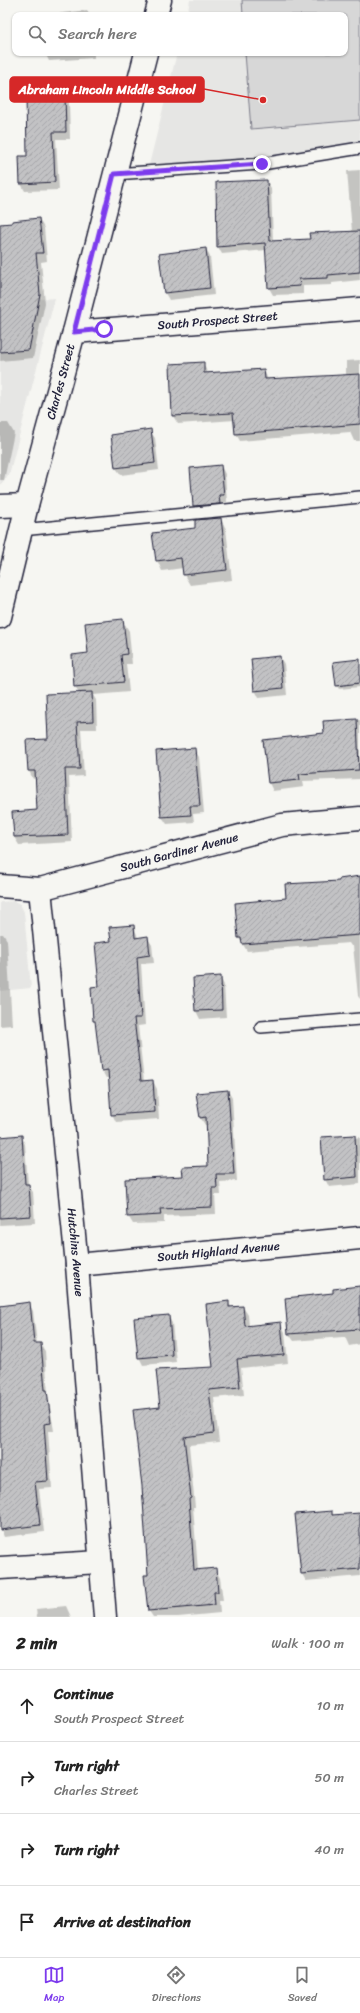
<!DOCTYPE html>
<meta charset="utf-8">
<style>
:root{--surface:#fff;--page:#f6f6f6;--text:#222;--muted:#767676;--line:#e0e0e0;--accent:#7c3aed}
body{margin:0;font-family:Sriracha,sans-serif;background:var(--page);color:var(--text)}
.stop{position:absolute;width:12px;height:12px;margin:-9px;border:3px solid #7c3aed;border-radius:50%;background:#fff}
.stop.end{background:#7c3aed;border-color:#fff;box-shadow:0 1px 4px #0008}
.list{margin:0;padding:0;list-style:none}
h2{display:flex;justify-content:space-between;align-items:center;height:52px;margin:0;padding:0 16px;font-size:17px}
h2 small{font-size:13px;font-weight:400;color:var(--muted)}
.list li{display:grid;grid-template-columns:26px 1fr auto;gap:12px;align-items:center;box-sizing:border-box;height:72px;padding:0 16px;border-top:1px solid var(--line)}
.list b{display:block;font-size:15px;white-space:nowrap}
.list p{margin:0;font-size:13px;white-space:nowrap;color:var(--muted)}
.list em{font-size:13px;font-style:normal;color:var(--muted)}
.icon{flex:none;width:22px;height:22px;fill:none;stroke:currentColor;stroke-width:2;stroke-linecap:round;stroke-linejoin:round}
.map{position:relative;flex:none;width:360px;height:1617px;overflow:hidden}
.search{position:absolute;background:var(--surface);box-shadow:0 1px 3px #0004;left:12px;right:12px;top:12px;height:44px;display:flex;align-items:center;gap:10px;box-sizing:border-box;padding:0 14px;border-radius:8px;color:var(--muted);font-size:15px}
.sheet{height:340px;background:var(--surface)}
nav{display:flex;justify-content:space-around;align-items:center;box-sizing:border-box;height:56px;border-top:1px solid var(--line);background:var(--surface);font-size:11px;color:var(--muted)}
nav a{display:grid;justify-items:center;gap:2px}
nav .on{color:var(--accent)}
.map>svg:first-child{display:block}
</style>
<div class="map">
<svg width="360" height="1617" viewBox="0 0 360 1617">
<defs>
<pattern id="building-hatch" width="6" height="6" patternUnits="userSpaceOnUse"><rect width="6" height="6" fill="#c2c2c4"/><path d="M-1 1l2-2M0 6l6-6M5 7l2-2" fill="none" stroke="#a6a6a9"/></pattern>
</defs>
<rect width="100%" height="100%" fill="#f6f6f2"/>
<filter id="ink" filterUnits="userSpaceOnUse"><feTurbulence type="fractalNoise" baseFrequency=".025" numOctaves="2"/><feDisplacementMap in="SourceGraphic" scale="8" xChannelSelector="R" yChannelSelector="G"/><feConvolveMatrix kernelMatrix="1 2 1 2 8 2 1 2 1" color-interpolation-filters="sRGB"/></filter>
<g filter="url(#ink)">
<g fill="#e6e6e4">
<path d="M190,0H360V148L148,169L177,53H345V15H187Z"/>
<path d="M55,298L9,475L0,485V302Z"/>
<path d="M14,901L20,904L24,912L31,988L0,991V902Z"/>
</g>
<path fill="#d7d7d7" stroke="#7c7c89" d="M242,0H360V120L251,129L245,53H345V15H243Z"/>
<g fill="#0003">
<path d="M87,10L90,15H46Z"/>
<path d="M45,53H94V58L49,61Z"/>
<path d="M65,95L69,103L70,139H56L59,190L25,191L21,184L28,157Z"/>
<path d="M360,170V280L332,283V285L303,286V294L273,295L269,288L267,250L222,254L218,247L267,181L271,188L273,242L311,240L352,232L347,171Z"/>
<path d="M39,219L44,228L47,261L41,262L45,303L33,358L0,361V225Z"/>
<path d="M206,249L210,257L214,295L169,300L165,293L160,255Z"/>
<path d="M360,360V441H354L350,432L240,441L236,434L235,420L178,424L173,416L171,365L203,363L208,374L264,370L268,380L346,375V361Z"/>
<path d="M0,423H8L14,433L4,480H0Z"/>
<path d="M150,431L155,438L159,470L121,475L116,468L112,436Z"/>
<path d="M221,466L225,474L227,502L222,503L223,511L199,513L194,506Z"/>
<path d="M221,519L226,529L232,580L190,585L184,575L183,568L162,571L157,560L196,529Z"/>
<path d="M123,621L129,631L132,664H126L129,692L93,695L96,700L97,729H81L84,776L69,777L72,842L19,845L14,837L13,812L38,811L36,778L33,779L29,771L27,741L49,740L79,693L75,686L89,654Z"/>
<path d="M280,657L284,664L287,695L259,698L255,690Z"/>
<path d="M360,660V687L339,689L337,686Z"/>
<path d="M360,720V779L303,781L304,787L273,791L269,783L264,740L325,734L324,722Z"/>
<path d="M194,749L199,757L204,813L193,814L194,822L167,824L162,817L157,752Z"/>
<path d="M360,877V999L358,996L353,946H351L349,943L247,951L239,938L287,899L340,882Z"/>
<path d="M134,926L138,938L147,937L152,945L154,963L141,964L145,1025L138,1026L144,1082L153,1081L157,1089L159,1119L116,1122L112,1114L109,1078H106L102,1071L97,1026L94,1021L112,942Z"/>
<path d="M0,934H3L7,940L12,1025L0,1026Z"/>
<path d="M220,977L224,985L226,1017L200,1019L196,1011L194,979Z"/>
<path d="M228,1091L232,1098L237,1181L220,1182L221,1195H215L216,1214L164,1216V1223L133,1224L128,1216L184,1177L209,1167L207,1125H205L200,1117Z"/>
<path d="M21,1136L25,1144L28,1185L33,1192L35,1223L0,1225V1138Z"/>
<path d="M360,1137V1184L329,1187L325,1179L355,1138Z"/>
<path d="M360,1287V1344L349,1346L345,1337H342L294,1341L289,1334L334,1294Z"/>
<path d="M228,1302L232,1308L243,1307L248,1315L249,1326L280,1323L285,1332L288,1363L241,1368L244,1395L214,1398L219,1442L189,1445L195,1507H193L198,1571L215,1569L220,1578L223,1600H219L220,1613L178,1617H153L149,1611V1576L161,1408L214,1367Z"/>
<path d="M29,1304L33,1311L37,1344H40L45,1351L48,1395L54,1431H48L52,1488L39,1489L44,1532L4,1537L0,1527V1307Z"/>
<path d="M168,1316L172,1323L176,1362L143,1365L139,1357Z"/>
<path d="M331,1512L334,1516L360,1514V1576L306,1581L302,1574L296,1515Z"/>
<path d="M66,1606L71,1617H37L36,1609Z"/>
</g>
<g fill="url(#building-hatch)" stroke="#22223b">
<path d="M65,94L66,132H53L55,182L20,184L19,156H27L26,95Z"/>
<path d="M267,180L270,241L310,239L309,233L360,231V272L328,275V278L299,279L300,286L268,288L265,243L217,247L216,182Z"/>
<path d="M39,218L43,253H36L40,294L29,350L0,352V224L12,223V221Z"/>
<path d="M206,248L210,288L164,293L159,254Z"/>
<path d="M204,362V373L264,369L265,379L360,374V424L235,434L233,413L172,416L170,364Z"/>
<path d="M151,429L155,463L115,468L111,435Z"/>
<path d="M221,465L224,495H219L220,504L193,506L190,468Z"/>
<path d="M221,518L227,570L183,575L181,558L156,561L152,533L195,528V520Z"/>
<path d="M123,619L127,654L121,655L124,682L74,687L72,655L88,653L85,623Z"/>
<path d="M280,656L283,688L254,691L251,659Z"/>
<path d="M360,659V683L336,686L333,662Z"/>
<path d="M92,692L93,721L77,722L80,769H65L68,835L14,837L12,812L37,810L35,771H28L26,740L48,739L46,694Z"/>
<path d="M357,719L359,770L299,774L300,780L268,783L263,740L324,733L323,721Z"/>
<path d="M195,748L200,806H190L191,815L161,817L156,751Z"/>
<path d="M360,876V935L242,944L241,938H238L235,903L286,898L285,884L339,881V879Z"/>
<path d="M134,925L135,938L148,936L150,955L137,957L141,1018H134L141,1081L153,1080L155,1112L111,1115L108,1070L101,1071L95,1021H93L91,987L99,986L95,943L111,941L109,927Z"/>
<path d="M221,976L222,1010L195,1011L193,978Z"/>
<path d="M228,1090L234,1174H216L217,1188H212V1207L160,1209L161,1215L127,1217L125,1179L183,1176L182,1167L208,1166L206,1117L200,1118L196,1093Z"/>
<path d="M22,1135L25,1184H29L31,1216L0,1218V1137Z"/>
<path d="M355,1135L357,1177L324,1180L321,1137Z"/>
<path d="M360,1286V1329L288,1334L285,1298L333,1293V1289Z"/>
<path d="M229,1301V1307L243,1306L245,1326L281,1322L284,1355L237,1359L240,1387L209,1390L214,1433L184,1437L191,1498L189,1499L194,1570L216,1568L218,1592H214L215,1605L148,1611L144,1575H148L142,1486L133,1410L160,1407L156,1370L213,1367L206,1304Z"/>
<path d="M30,1302L34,1343H41L45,1390H47L51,1423L44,1424L48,1481L35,1482L40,1525L0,1530V1306Z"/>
<path d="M169,1315L172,1355L138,1358L134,1318Z"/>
<path d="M332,1511V1515L360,1513V1569L301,1574L295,1514Z"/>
</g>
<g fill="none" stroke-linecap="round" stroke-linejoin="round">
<g stroke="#22223b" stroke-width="14">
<g id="lane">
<path d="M114,174L262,164L360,148"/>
<path d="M21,530L360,497"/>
<path d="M261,1027L360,1019"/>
</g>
</g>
<g stroke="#22223b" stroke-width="25">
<g id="street">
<path id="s1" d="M74,332L360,309"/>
<path d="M0,506L27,505"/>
<path id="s2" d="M0,886L40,889L282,825L360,818"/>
<path id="s3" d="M40,889L77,1265L105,1617"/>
<path id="s4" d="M77,1265L360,1238"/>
<path d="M0,1568L100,1562"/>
</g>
</g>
<g stroke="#22223b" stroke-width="25">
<g id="secondary">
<path d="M156,15L160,0"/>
<path id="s5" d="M0,617L27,505L74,332L146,53"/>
</g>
</g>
<use href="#lane" stroke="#f6f6f2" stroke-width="11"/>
<use href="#street" stroke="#f6f6f2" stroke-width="22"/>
<use href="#secondary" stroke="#f6f6f2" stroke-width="22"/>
</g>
</g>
<g fill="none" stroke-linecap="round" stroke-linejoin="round" filter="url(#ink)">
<path stroke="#7c3aed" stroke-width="5" d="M104,329L74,332L114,174L262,164"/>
</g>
<g text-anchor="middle" stroke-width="4" stroke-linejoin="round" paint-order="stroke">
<g font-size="12" fill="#22223b" stroke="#f6f6f2">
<text dy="4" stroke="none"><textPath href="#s1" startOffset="144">South Prospect Street</textPath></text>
<text dy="4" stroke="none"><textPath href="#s5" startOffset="243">Charles Street</textPath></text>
<text dy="4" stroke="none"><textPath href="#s2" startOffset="184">South Gardiner Avenue</textPath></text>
<text dy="4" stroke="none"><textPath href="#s4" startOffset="142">South Highland Avenue</textPath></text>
<text dy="4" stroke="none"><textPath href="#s3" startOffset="365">Hutchins Avenue</textPath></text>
</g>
</g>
<path fill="none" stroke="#d62828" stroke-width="1.5" d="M263 100L204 89"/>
<circle fill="#d62828" stroke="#f6f6f2" stroke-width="1.5" cx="263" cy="100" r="4"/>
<rect fill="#d62828" stroke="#d62828" stroke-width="1.5" x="10" y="77" width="194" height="25" rx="4"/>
<g font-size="13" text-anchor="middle" font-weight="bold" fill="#fff">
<text x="107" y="94">Abraham Lincoln Middle School</text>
</g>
</svg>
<div class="stop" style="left:104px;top:329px"></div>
<div class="stop end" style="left:262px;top:164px"></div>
<div class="search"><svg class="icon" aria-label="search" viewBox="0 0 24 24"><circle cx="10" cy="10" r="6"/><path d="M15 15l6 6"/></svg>Search here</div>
</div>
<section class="sheet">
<h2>2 min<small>Walk · 100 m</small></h2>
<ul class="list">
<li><svg class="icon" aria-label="ahead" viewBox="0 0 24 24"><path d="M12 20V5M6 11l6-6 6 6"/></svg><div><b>Continue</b><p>South Prospect Street</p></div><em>10 m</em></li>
<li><svg class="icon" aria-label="right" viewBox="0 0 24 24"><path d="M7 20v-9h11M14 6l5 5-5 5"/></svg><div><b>Turn right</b><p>Charles Street</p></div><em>50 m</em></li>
<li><svg class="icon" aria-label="right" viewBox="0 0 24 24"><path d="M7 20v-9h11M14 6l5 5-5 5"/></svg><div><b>Turn right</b></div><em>40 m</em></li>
<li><svg class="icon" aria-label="arrive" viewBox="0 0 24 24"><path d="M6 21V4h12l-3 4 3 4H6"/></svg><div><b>Arrive at destination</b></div></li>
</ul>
</section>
<nav>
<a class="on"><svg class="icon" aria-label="map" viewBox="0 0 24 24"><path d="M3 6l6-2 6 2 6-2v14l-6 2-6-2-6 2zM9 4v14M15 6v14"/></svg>Map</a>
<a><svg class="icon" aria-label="directions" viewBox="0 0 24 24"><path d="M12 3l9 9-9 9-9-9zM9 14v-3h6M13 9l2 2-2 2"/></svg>Directions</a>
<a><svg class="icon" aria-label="saved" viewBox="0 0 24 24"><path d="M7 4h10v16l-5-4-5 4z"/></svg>Saved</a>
</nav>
